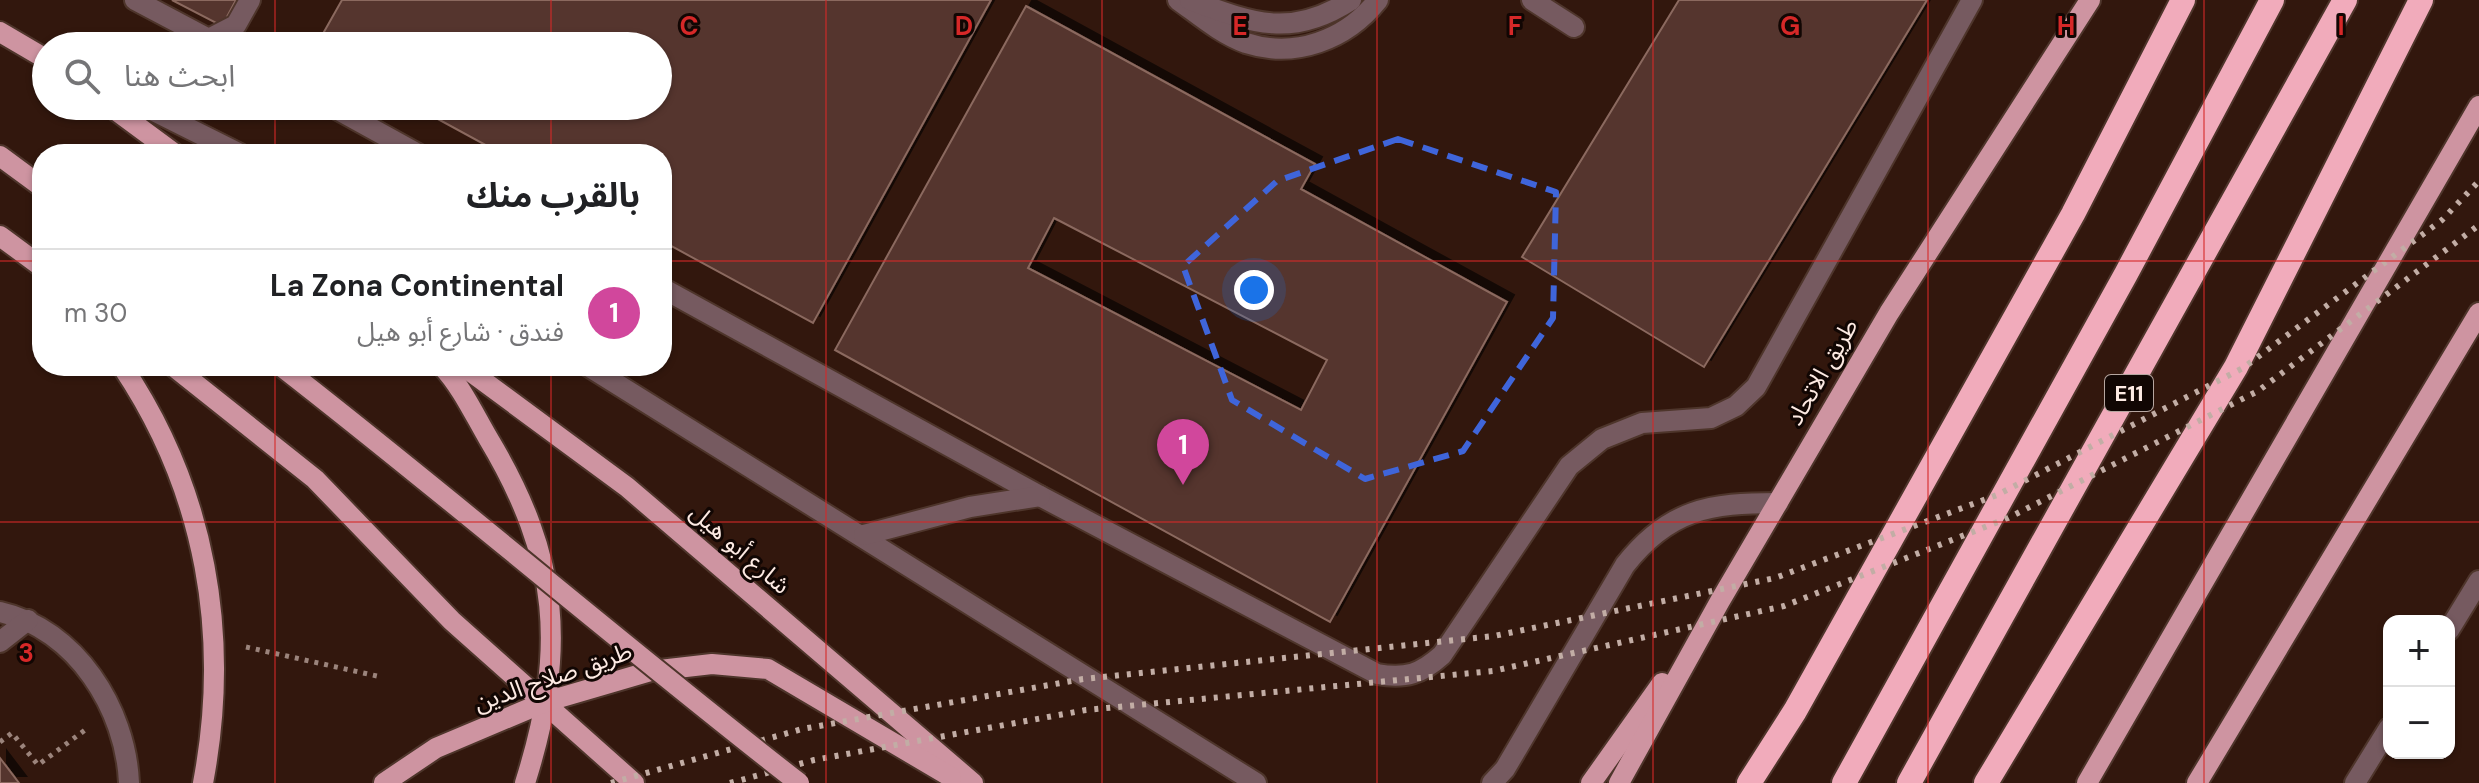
<!DOCTYPE html>
<html lang="ar">
<meta charset="utf-8">
<style>
:root{--surface:#fff;--page:#f6f6f6;--text:#202124;--muted:#757577;--line:#e0e0e0;--accent:#111827}
body{margin:0;font-family:"DM Sans","Noto Sans Arabic",sans-serif;background:var(--page);color:var(--text);direction:rtl}
.controls{position:absolute;right:24px;bottom:24px;display:grid;overflow:hidden;border-radius:16px;box-shadow:0 2px 6px #0004}
.controls button{width:72px;height:72px;display:grid;place-items:center;padding:0;border:0;border-bottom:2px solid var(--line);background:var(--surface);color:var(--text);font:40px sans-serif}
.you{position:absolute;left:1254px;top:290px;width:28px;height:28px;margin:-20px;border:6px solid #fff;border-radius:50%;background:#1a73e8;box-shadow:0 0 0 12px #1a73e833}
.badge{display:grid;place-items:center;width:52px;height:52px;border-radius:50%;background:var(--accent);color:#fff;font-size:26px;font-weight:700}
.pin{position:absolute;translate:-50% -66px;filter:drop-shadow(0 2px 4px #0008)}
.pin::after{content:'';position:absolute;top:42px;width:28px;height:24px;background:inherit;clip-path:polygon(0 0,100% 0,50% 100%)}
.list{margin:0;padding:0;list-style:none}
h2{display:flex;justify-content:space-between;align-items:center;height:104px;margin:0;padding:0 32px;font-size:34px}
h2 small{font-size:26px;font-weight:400;color:var(--muted)}
.list li{display:grid;grid-template-columns:52px 1fr auto;gap:24px;align-items:center;box-sizing:border-box;height:128px;padding:0 32px;border-top:2px solid var(--line)}
.list b{display:block;font-size:30px;white-space:nowrap}
.list p{margin:0;font-size:26px;white-space:nowrap;color:var(--muted)}
.list em{font-size:26px;font-style:normal;color:var(--muted)}
.icon{flex:none;width:44px;height:44px;fill:none;stroke:currentColor;stroke-width:2;stroke-linecap:round;stroke-linejoin:round}
.map{position:relative;flex:none;width:2479px;height:783px;overflow:hidden;direction:ltr}
.search{position:absolute;background:var(--surface);box-shadow:0 2px 6px #0004;left:32px;top:32px;width:640px;height:88px;display:flex;align-items:center;gap:20px;box-sizing:border-box;padding:0 28px;border-radius:44px;color:var(--muted);font-size:30px}
.panel{position:absolute;background:var(--surface);box-shadow:0 2px 6px #0004;left:32px;top:144px;width:640px;height:232px;border-radius:32px;direction:rtl}
.map>svg:first-child{display:block}
</style>
<div class="map">
<svg width="2479" height="783" viewBox="0 0 2479 783">
<defs>
<filter id="shadow"><feDropShadow dx="7" dy="-7" stdDeviation="0" flood-color="#0009"/></filter>
</defs>
<rect width="100%" height="100%" fill="#32170d"/>
<g fill="#54352d" stroke="#8b695f" stroke-width="2" fill-rule="evenodd" filter="url(#shadow)">
<path d="M172,0H236L222,26Z"/>
<path d="M342,0H991L813,323L662,241V154H502L414,106H658V46H316Z"/>
<path d="M1679,0H1927L1704,367L1522,257Z"/>
<path d="M1026,6L1315,164L1301,189L1507,302L1330,622L835,350ZM1054,218L1327,360L1301,410L1028,268Z"/>
<path d="M0,758L19,783H0Z"/>
</g>
<g fill="none" stroke-linecap="round" stroke-linejoin="round">
<g stroke="#4e352b" stroke-width="24">
<g id="minor">
<path d="M135,0L222,46"/>
<path d="M1178,0C1199,15 1221,34 1246,43C1295,59 1346,40 1378,0"/>
<path d="M1190,0C1252,23 1291,39 1351,0"/>
<path d="M1532,0L1574,27"/>
<path d="M209,39L236,25L250,0"/>
<path d="M144,106L240,154"/>
<path d="M331,106L418,154"/>
<path d="M662,288L1040,496L1377,674C1406,679 1421,674 1442,655L1569,466L1602,439L1642,423L1711,418L1736,406L1756,387L1972,0"/>
<path d="M588,366L1256,783"/>
<path d="M864,535L970,507L1040,496"/>
<path d="M0,612C76,629 126,709 129,783"/>
<path d="M2449,630L2479,581"/>
<path d="M0,642L28,620"/>
<path d="M1492,783L1505,769L1625,565C1669,509 1710,503 1778,503"/>
<path d="M2355,783L2389,728"/>
</g>
</g>
<g stroke="#4e352b" stroke-width="24">
<g id="major">
<path d="M0,32L46,59"/>
<path d="M110,106L175,154"/>
<path d="M0,156L42,187"/>
<path d="M0,236L42,267"/>
<path d="M122,366C206,491 231,636 203,783"/>
<path d="M173,366L315,479L452,621L634,783"/>
<path d="M442,366C461,386 474,414 488,438C560,558 567,650 525,783"/>
<path d="M463,366L627,487L973,783"/>
<path d="M384,783L436,748L545,702L651,671L712,664L768,669L951,777"/>
<path d="M1591,783L1662,683"/>
<path d="M1619,783L1720,601L1889,313L2090,0"/>
<path d="M2087,783L2479,106"/>
<path d="M2197,783L2479,313"/>
</g>
</g>
<g stroke="#4e352b" stroke-width="28">
<g id="highway">
<path d="M1749,783L1795,711L2073,214L2183,0"/>
<path d="M1844,783L2126,274L2272,0"/>
<path d="M1909,783L2345,0"/>
<path d="M1986,783L2236,367L2421,0"/>
</g>
</g>
<g stroke="#9b847c" stroke-width="5" stroke-dasharray="4 6" stroke-linecap="butt">
<path d="M246,647L377,676"/>
<path d="M0,742L12,733L38,765L85,730"/>
</g>
<use href="#minor" stroke="#765a60" stroke-width="20"/>
<use href="#major" stroke="#ce94a1" stroke-width="20"/>
<use href="#highway" stroke="#f1abbb" stroke-width="24"/>
<g stroke="#c2ada5" stroke-width="6" stroke-dasharray="4 8" stroke-linecap="butt">
<path d="M611,783L802,729L1083,679L1494,636L1775,578L1997,495L2243,368L2442,220L2479,181"/>
<path d="M730,783L814,760L1086,710L1493,671L1784,606L2008,518L2258,391L2479,225"/>
</g>
<g stroke="#4e352b" stroke-width="24" stroke-linecap="butt">
<path id="major-bridge" d="M281,366C456,502 624,647 799,783"/>
</g>
<use href="#major-bridge" stroke="#ce94a1" stroke-width="20"/>
</g>
<path fill="none" stroke="#3f65da" stroke-width="6" stroke-dasharray="16 10" stroke-linejoin="round" d="M1398,139L1556,192L1553,318L1463,451L1365,479L1232,400L1183,266L1277,181Z"/>
<path fill="none" stroke="#d62828" stroke-width="2" stroke-opacity="0.55" d="M275,0V46M551,0V46M826,0V783M1102,0V783M1377,0V783M1653,0V783M1928,0V783M2204,0V783M275,106V154M551,106V154M0,261H42M662,261H2479M275,366V783M551,366V783M0,522H2479"/>
<g text-anchor="middle" stroke-width="6" stroke-linejoin="round" paint-order="stroke">
<rect fill="#110603" stroke="#b6a6a0" stroke-width="2" x="2105" y="375" width="48" height="36" rx="6"/>
<g font-size="22" font-weight="bold" fill="#fdeae3">
<text x="2129" y="401">E11</text>
</g>
<g font-size="24" fill="#fdeae3" stroke="#110603">
<text transform="translate(1822 372) rotate(-60)" y="8">طريق الاتحاد</text>
<text transform="translate(740 549) rotate(41)" y="8">شارع أبو هيل</text>
<text transform="translate(553 677) rotate(-19)" y="8">طريق صلاح الدين</text>
</g>
</g>
<g font-size="26" text-anchor="middle" font-weight="bold" fill="#d62828" stroke="#110603" stroke-width="6" stroke-linejoin="round" paint-order="stroke">
<text x="689" y="35">C</text>
<text x="964" y="35">D</text>
<text x="1240" y="35">E</text>
<text x="1515" y="35">F</text>
<text x="1790" y="35">G</text>
<text x="2066" y="35">H</text>
<text x="2341" y="35">I</text>
<text x="26" y="662">3</text>
</g>
</svg>
<div class="controls">
<button>+</button>
<button>−</button>
</div>
<div class="you"></div>
<div class="pin badge" style="left:1183px;top:485px;background:#d1479c">1</div>
<div class="search"><svg class="icon" aria-label="search" viewBox="0 0 24 24"><circle cx="10" cy="10" r="6"/><path d="M15 15l6 6"/></svg>ابحث هنا</div>
<section class="panel">
<h2>بالقرب منك<small></small></h2>
<ul class="list">
<li><span class="badge" style="background:#d1479c">1</span><div><b>La Zona Continental</b><p>فندق · شارع أبو هيل</p></div><em>30 m</em></li>
</ul>
</section>
</div>
